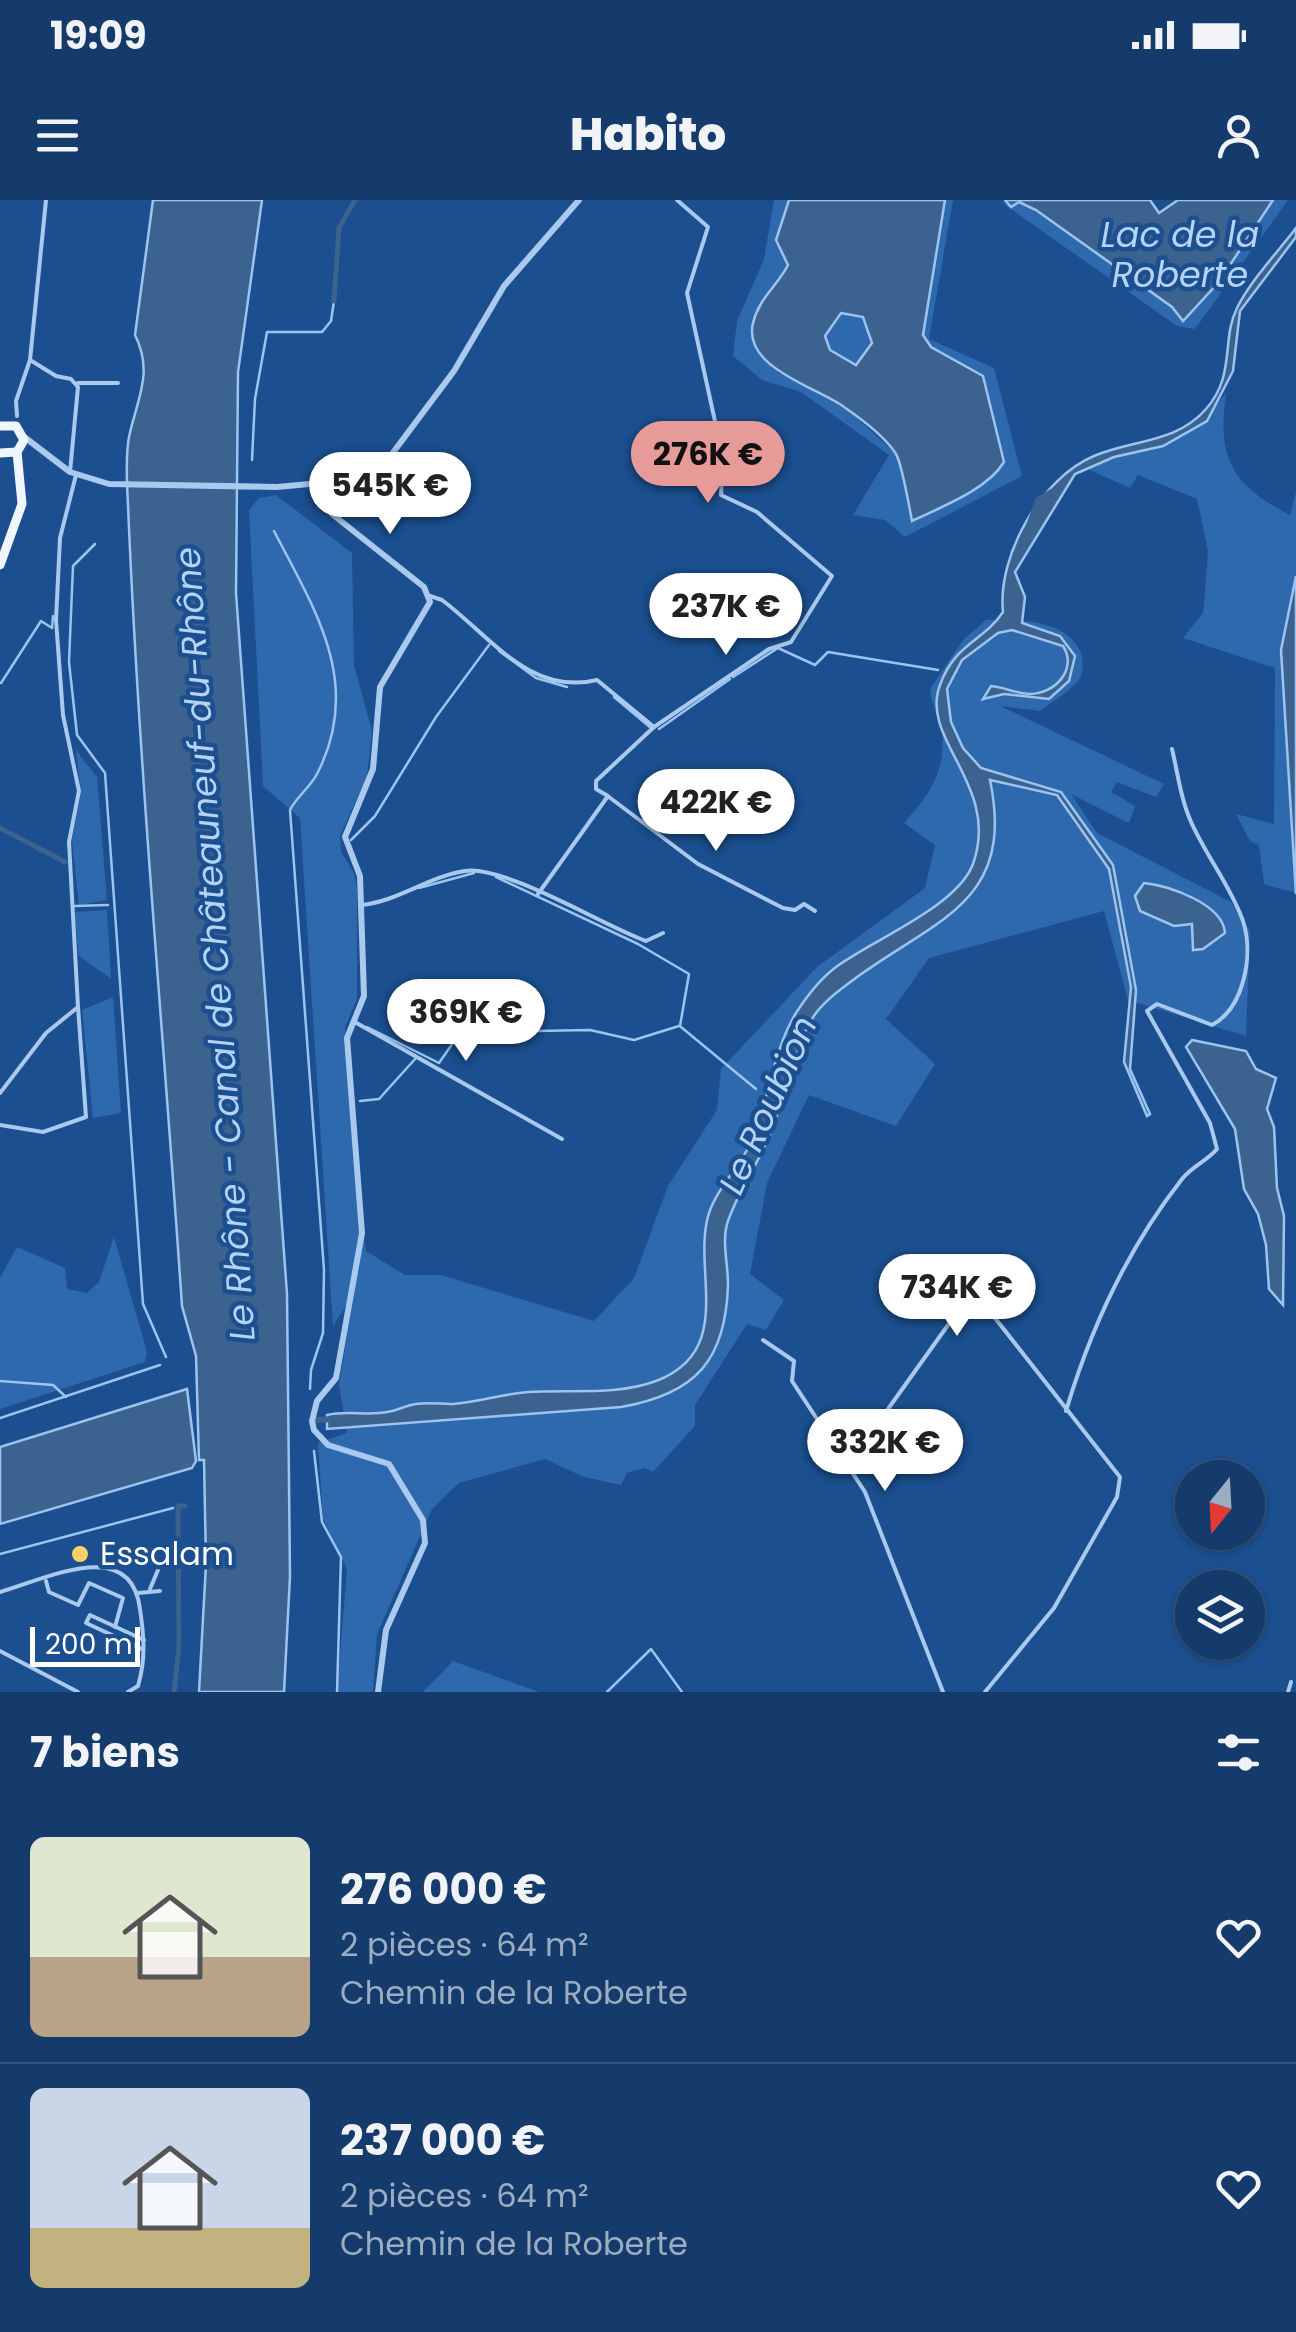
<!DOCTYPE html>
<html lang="fr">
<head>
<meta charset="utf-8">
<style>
  :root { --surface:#143b6b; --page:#1d4271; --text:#f1f3f6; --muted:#9dadc1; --line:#33557e; --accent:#e69b98 }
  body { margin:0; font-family:Poppins,sans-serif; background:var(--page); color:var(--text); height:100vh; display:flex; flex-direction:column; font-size:38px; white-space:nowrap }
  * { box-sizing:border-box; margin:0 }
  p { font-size:32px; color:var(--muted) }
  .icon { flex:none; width:55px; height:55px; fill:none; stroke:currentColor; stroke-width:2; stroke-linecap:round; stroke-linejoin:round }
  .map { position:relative; height:1492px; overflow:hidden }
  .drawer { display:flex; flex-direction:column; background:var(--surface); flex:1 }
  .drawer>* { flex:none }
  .needle { width:65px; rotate:198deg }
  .fabs { position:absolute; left:1175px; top:1260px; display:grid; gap:20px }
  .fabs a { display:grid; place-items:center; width:90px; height:90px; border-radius:50%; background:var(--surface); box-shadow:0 2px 8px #0004,0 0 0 2px var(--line); font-size:50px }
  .scale { position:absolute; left:30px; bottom:25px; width:110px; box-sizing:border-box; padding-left:10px; border:5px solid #fff; border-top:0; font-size:28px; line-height:35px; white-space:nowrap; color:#fff; -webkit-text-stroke:8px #1b4f8f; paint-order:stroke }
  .price { position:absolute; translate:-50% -85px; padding:0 22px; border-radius:35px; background:#fff; color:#222; font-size:32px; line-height:65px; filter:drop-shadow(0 2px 5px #0008) }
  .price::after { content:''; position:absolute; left:50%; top:60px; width:30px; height:22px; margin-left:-15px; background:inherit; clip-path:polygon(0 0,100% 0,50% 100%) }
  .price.on { background:var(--accent); color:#111 }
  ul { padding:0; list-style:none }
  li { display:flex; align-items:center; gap:30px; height:250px; padding:0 30px }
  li+li { border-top:2px solid var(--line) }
  li span { display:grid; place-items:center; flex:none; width:280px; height:200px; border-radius:15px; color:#555 }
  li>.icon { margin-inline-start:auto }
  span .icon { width:120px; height:120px; fill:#fffc; stroke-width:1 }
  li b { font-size:42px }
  h2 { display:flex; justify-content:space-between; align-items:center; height:120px; padding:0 30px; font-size:42px }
  .status { display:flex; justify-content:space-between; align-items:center; height:70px; padding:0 50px; background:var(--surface); direction:ltr }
  .status svg { height:28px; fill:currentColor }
  header { display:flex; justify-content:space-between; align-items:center; height:130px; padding:0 30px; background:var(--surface); font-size:45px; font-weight:800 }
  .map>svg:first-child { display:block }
</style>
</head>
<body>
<div class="status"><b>19:09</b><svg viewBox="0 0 49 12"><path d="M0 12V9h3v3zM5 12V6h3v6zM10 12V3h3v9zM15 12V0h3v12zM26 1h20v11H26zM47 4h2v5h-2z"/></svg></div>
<header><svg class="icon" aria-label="menu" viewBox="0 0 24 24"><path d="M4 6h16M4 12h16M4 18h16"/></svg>Habito<svg class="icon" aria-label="person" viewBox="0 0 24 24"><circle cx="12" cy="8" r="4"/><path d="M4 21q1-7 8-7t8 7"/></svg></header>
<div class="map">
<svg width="1296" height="1492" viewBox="0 0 1296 1492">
  <rect width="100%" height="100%" fill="#1b4f8f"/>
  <!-- green -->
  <g fill="#2e69ad">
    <polygon points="774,0 789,0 776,40 788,64 752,126 757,146 779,173 843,205 898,256 913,321 953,301 998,271 982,176 931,147 923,135 945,0 953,0 929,139 994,168 1022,276 905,337 885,320 853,315 889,255 801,192 762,180 733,156 737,121 764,59"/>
    <polygon points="998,0 1011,7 1019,2 1036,10 1172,107 1178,118 1218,83 1273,0 1288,0 1195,129 1177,126"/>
    <polygon points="841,113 863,117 872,143 856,165 830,150 825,136"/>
    <path d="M 1226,192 C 1217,258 1231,285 1290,315 L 1296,292 L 1296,376 L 1281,450 L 1296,693 L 1264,684 L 1259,645 L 1250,641 L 1236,614 L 1274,624 L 1275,468 L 1183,438 L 1203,413 L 1204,403 L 1208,351 L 1197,299 L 1138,275 L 1130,288 L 1085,268 C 1142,241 1188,252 1226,192 Z"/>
    <path d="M 276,295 L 352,353 L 354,465 L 372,531 L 367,576 L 340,636 L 341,652 L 354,673 L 357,690 L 357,799 L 345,827 L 353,957 L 366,1051 L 405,1075 L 441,1075 L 594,1121 L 634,1078 L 668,986 L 717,910 L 721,869 L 817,767 L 925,688 L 935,645 L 904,623 C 930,594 948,569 941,528 C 938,514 931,504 930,489 L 963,440 L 986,420 C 1017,420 1065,418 1080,451 C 1084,459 1084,473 1078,481 C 1070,492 1051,502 1040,511 L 1000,506 L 1164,584 L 1156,597 L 1117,582 L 1111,592 L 1135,606 L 1129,623 L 1071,594 L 1097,633 L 1231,702 L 1250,731 L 1246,836 L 1128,800 L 1104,711 L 929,758 L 886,819 L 935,864 L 896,926 L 809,895 L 767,983 L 750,1074 L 784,1100 L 766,1130 L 747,1124 L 695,1205 L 695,1226 L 653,1272 L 645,1268 L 627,1273 L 621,1285 L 584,1277 L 545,1259 L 459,1283 L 432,1309 L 377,1434 L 373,1492 L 337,1492 L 347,1369 L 323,1319 L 318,1243 L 347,1233 L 339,1185 L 354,1093 L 333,1126 L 300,618 L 263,586 L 249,310 L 259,298 Z"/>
    <polygon points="76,550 97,577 107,700 79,705 72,640 81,593"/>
    <polygon points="107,710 111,779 78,755 75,712"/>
    <polygon points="113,797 121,913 93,918 82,810"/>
    <polygon points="114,1037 147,1152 145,1162 0,1209 0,1078 17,1047 65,1068 67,1089 87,1093 99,1082"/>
    <polygon points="453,1461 539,1492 423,1492"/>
  </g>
  <!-- water -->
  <g fill="#3c6290" stroke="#9cc4f0" stroke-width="2.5" fill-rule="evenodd">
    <path d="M 153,0 L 262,0 L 238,172 L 236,393 L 287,1094 L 290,1376 L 284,1492 L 199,1492 L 206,1364 L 204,1260 L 199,1260 L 196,1156 L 182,1106 C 164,839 139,572 128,305 C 127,284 125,258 129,237 C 137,199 154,173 135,135 Z"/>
    <path d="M 789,0 L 945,0 L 923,135 L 931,147 L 983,176 L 1004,262 C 987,290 941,307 912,321 C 909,306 902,264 896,254 C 886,238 860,218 844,207 C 819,188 742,168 753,123 C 759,98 778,85 788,65 L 776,40 ZM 841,113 L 863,117 L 872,143 L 856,165 L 830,150 L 825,136 Z"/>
    <polygon points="1005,0 1150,0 1159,13 1178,0 1273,0 1218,83 1183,121 1172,107 1036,10 1019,2 1011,7"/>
    <path d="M 1296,28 L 1296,37 L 1240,111 L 1233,171 L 1207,221 L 1163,246 L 1114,257 L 1075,274 L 1015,372 L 1025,397 L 1022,423 L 1060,436 L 1075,456 L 1069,481 L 1049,499 L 1004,494 L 983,499 L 991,486 C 1004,487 1017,494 1030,494 C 1055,494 1078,469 1063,446 L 1012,430 L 998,433 L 962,460 L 947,489 L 951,522 L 963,548 L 981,568 L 1061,592 L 1113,665 L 1136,790 L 1130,869 L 1150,914 L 1147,916 L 1124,862 L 1131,787 L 1109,669 L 1057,595 L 990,580 C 1016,706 933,719 849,783 C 830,797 813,811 804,834 C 790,869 782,907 767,941 C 755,969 736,995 727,1024 C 722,1042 728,1065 728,1084 C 726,1160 696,1194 621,1207 L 327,1229 L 327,1215 C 347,1210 367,1216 387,1212 C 397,1211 406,1205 416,1204 C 428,1202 441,1204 453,1204 C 478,1202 503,1194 528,1192 C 570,1189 616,1196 656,1181 C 737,1150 691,1069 709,1013 C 717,989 737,970 748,948 C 769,906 771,854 796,813 C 807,796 820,779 836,767 C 872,740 957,707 973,664 C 1001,585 919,540 940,485 C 955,443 984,441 1003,412 C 997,356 1041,278 1094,256 C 1131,240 1177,243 1206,209 C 1236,175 1221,140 1237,108 C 1251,80 1277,53 1296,28 Z"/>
    <polygon points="1296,376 1296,694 1281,450"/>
    <path d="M 1144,683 C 1170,686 1223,704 1225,733 L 1203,749 L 1193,750 L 1192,724 L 1174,726 L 1140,711 L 1135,696 Z"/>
    <polygon points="1192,840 1246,851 1256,869 1276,878 1267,909 1274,927 1277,988 1284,1016 1283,1105 1269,1089 1266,1045 1258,1014 1244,989 1235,929 1186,847"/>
    <polygon points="187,1189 196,1261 192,1268 0,1324 0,1247"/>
  </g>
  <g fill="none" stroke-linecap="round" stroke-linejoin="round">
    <!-- stream -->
    <g stroke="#9cc4f0" stroke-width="2.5">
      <polyline points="252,260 255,199 267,132 322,132 331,121 334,101"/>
      <path d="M 274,331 C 315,410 363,483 318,572 C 311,587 297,596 290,610 L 324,1070 L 323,1133 L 311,1170 L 310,1189"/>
      <polyline points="95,344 73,366 69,462 77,535 105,573 143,1104 166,1157"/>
      <polyline points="499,451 536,478 567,487"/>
      <polyline points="733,477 778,448 815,465 828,452 938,470"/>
      <polyline points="1,483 41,421 52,428 53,416"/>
      <polyline points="614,497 651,528"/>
      <polyline points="659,529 730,479"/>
      <polyline points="351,640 375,616 436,517 489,445"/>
      <polyline points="496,677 638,744 689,774 680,826"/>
      <polyline points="419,688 474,673"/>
      <polyline points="74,706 108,705"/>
      <polyline points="367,827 439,863 482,801 536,831 590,830 634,840 679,826"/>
      <polyline points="681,827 756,889"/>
      <polyline points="360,901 379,899 416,858"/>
      <polyline points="0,1181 53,1185 66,1197"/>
      <polyline points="0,1218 160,1165"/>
      <polyline points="314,1251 322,1322 341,1357 337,1492"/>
      <polyline points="0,1354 173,1308"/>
      <polyline points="607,1492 651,1449 682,1492"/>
    </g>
    <!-- canal -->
    <g stroke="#3c6290" stroke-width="5">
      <polyline points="334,101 339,28 355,0"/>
      <polyline points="0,628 65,662"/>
      <polyline points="174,1492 179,1446 178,1306 185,1306"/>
    </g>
    <!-- river -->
    <g stroke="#3c6290" stroke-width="6">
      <polyline points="1028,329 1038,300 1060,287"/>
      <polyline points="317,1220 333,1219"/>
    </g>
    <!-- minor -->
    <g stroke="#a9c9ee" stroke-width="4">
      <polyline points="30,160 56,176 71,179 78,187 70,272"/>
      <polyline points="78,183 118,183"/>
      <polyline points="17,216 16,201 30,160 46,0"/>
      <path d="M 430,396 L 442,400 C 490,436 530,496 597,480 L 654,527 L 596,581 L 596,589 L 608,596 L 538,694"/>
      <polyline points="654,527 769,449 791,442 832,376 757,312 721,295 723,258 687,93 708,27 677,0"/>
      <polyline points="609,597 698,664 783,708 795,710 804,704 815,711"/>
      <path d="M 361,705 C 397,702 429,676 465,671 C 505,665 602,725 646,741 L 663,733"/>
      <polyline points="353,821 562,939"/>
      <polyline points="0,893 46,833 78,807 69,642 79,591 63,515 56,420 60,338 76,275"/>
      <polyline points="0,925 43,932 86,917 78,807"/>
      <polyline points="763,1140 794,1161 792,1181 865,1292 943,1492"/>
      <path d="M 1066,1211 C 1091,1127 1128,1048 1182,979 C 1192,966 1207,961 1217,949 L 1210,923 L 1147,811 L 1157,804 L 1212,825 C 1244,808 1254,755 1243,721 C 1231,687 1207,657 1192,624 C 1181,601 1178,574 1172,549"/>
      <polyline points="848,1265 973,1090 1120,1277 1117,1297 1054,1408 985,1492"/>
      <polyline points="46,1381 49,1392 78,1405 89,1383 123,1398 115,1427"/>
      <polyline points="150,1389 158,1370"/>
      <path d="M 0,1392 C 46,1379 131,1335 140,1409 C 144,1436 146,1459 138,1486 L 128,1492"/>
      <polyline points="138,1393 160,1391"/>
      <polyline points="142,1449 86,1423 90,1415 144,1440"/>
      <polyline points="0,1451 78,1492"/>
      <polyline points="1288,1492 1291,1482"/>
    </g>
    <!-- tertiary -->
    <g stroke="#a9c9ee" stroke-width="6">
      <polyline points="23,236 70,272 109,284 277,287 374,278 454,171 504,86 579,0"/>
      <polyline points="330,279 332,314 424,387 430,402 380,487 373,569 345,637 360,676 364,796 347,838 362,1033 336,1178 317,1201 312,1221 314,1230 328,1245 389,1264 423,1320 425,1343 386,1430 378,1492"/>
    </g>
    <!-- primary -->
    <g stroke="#f0f6ff" stroke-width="9">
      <polyline points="0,226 16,226 24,240 17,252 22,304 0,365"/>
      <polyline points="0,253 17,252"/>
    </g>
  </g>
  <!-- markers -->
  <circle fill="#ffd166" stroke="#1b4f8f" stroke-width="4" cx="80" cy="1354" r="10"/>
  <g text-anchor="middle" stroke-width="9" stroke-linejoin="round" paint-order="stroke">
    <!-- poi labels -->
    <g font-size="32" fill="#fff" stroke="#1b4f8f" text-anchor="start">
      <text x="100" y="1365">Essalam</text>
    </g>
    <!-- water labels -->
    <g font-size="35" font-style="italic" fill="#b5d3f5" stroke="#1b4f8f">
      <text x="1180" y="47">Lac de la<tspan x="1180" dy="40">Roberte</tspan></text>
      <text transform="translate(215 744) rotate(-94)" y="12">Le Rhône - Canal de Châteauneuf-du-Rhône</text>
      <text transform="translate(768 905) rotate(-66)" y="12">Le Roubion</text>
    </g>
  </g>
</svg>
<div class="fabs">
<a><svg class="needle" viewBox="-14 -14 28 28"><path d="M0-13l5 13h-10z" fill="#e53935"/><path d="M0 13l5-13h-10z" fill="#9dadc1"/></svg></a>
<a><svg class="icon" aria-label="layers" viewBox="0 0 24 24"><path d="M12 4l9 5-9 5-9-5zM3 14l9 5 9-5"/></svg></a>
</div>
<div class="scale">200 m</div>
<b class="price on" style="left:708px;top:306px">276K €</b>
<b class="price" style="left:390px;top:337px">545K €</b>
<b class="price" style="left:726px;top:458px">237K €</b>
<b class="price" style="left:716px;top:654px">422K €</b>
<b class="price" style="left:466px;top:864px">369K €</b>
<b class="price" style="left:957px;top:1139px">734K €</b>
<b class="price" style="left:885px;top:1294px">332K €</b>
</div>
<section class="drawer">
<h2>7 biens<svg class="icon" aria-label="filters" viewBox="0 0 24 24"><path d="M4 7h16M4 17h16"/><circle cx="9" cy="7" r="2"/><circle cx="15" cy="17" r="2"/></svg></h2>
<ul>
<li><span style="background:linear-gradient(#dfe7d0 60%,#b9a48a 0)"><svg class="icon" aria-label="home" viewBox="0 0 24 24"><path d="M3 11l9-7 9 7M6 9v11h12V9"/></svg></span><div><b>276 000 €</b><p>2 pièces · 64 m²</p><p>Chemin de la Roberte</p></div><svg class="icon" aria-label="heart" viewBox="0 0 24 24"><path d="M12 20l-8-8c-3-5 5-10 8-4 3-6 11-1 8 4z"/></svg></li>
<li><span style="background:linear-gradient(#c9d6e8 70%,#c2b280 0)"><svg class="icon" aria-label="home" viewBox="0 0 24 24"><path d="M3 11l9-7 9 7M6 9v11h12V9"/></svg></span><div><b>237 000 €</b><p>2 pièces · 64 m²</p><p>Chemin de la Roberte</p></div><svg class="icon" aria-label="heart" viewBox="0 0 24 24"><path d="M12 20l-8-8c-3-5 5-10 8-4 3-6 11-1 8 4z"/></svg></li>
</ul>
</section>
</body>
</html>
